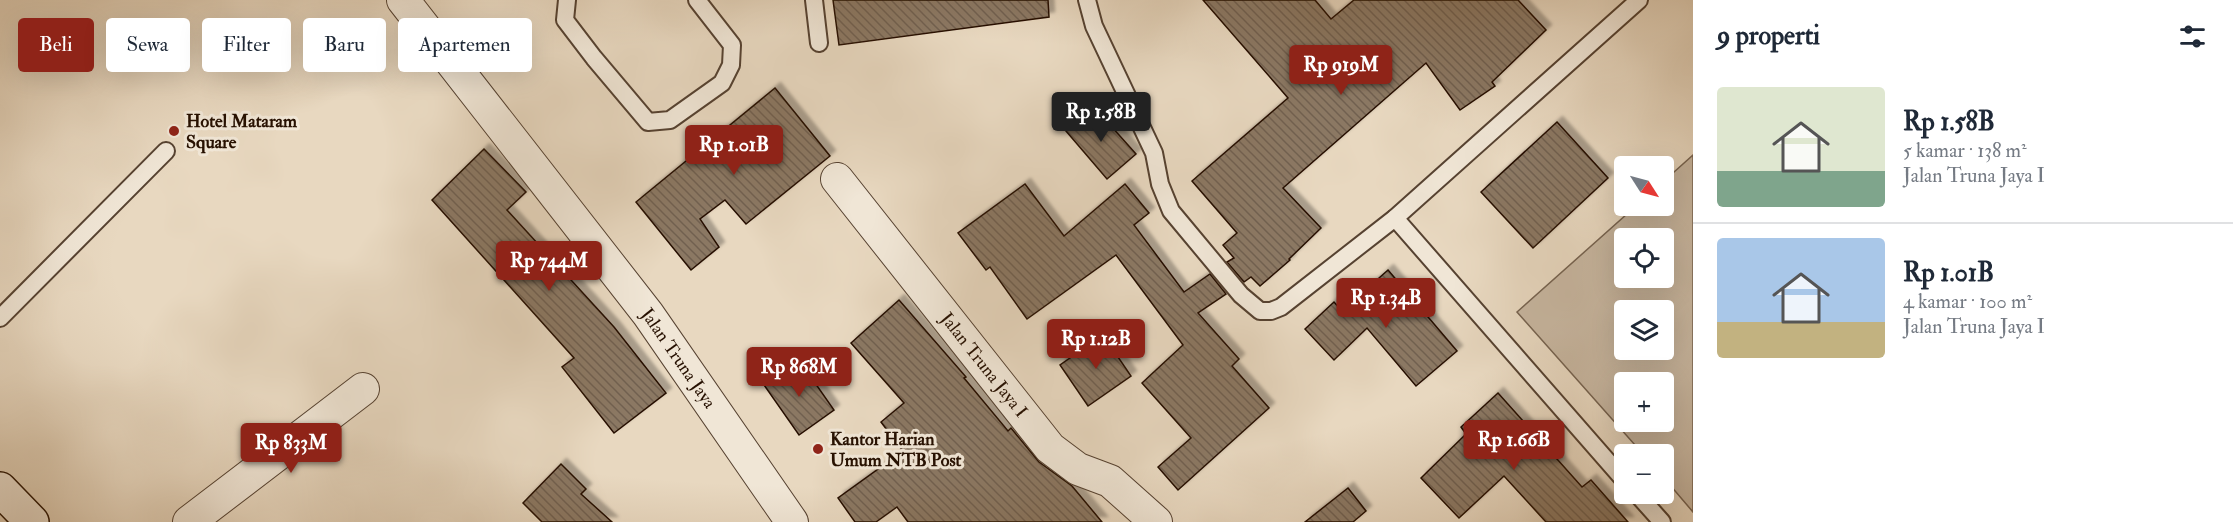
<!DOCTYPE html>
<html lang="id">
<head>
<meta charset="utf-8">
<style>
  :root { --surface:#fff; --page:#f2f2f3; --text:#1f2937; --muted:#747a83; --line:#e0e1e3; --accent:#8f2418 }
  body { margin:0; font-family:"IM FELL Double Pica",serif; background:var(--page); color:var(--text); height:100vh; display:flex; flex-direction:column; font-size:22px; white-space:nowrap }
  * { box-sizing:border-box; margin:0 }
  p { font-size:20px; color:var(--muted) }
  .icon { flex:none; width:33px; height:33px; fill:none; stroke:currentColor; stroke-width:2; stroke-linecap:round; stroke-linejoin:round }
  .map { position:relative; flex:1; overflow:hidden }
  .drawer { display:flex; flex-direction:column; background:var(--surface); width:540px }
  .drawer>* { flex:none }
  .hud { position:absolute; left:18px; top:18px; width:570px; height:54px; display:flex; gap:12px }
  .needle { width:39px; rotate:126deg }
  .controls { position:absolute; left:1614px; top:156px; display:grid; gap:12px }
  .controls a { display:grid; place-items:center; width:60px; height:60px; border-radius:6px; background:var(--surface); box-shadow:0 6px 24px #0002; font-size:30px }
  .price { position:absolute; translate:-50% -51px; padding:0 14px; border-radius:6px; background:var(--accent); color:#fff; font-size:20px; line-height:39px; filter:drop-shadow(0 2px 3px #0008) }
  .price::after { content:''; position:absolute; left:50%; top:36px; width:18px; height:14px; margin-left:-9px; background:inherit; clip-path:polygon(0 0,100% 0,50% 100%) }
  .price.selected { background:#222; color:#fff }
  ul { padding:0; list-style:none }
  li { display:flex; align-items:center; gap:18px; height:150px; padding:0 24px }
  li+li { border-top:2px solid var(--line) }
  li span { display:grid; place-items:center; flex:none; width:168px; height:120px; border-radius:6px; color:#555 }
  li>.icon { margin-inline-start:auto }
  span .icon { width:72px; height:72px; fill:#fffc; stroke-width:1 }
  li b { font-size:26px }
  h2 { display:flex; justify-content:space-between; align-items:center; height:72px; padding:0 24px; font-size:26px }
  .pill { padding:0 21px; border-radius:6px; background:var(--surface); box-shadow:0 6px 24px #0002; font-size:21px; line-height:54px }
  .pill.selected { background:var(--accent); color:#fff }
  main { display:flex; flex:1; min-height:0 }
  .map>svg:first-child { display:block }
</style>
</head>
<body>
<main>
<div class="map">
<svg width="1693" height="522" viewBox="0 0 1693 522">
  <defs>
    <pattern id="building-back-hatch" width="6" height="6" patternUnits="userSpaceOnUse" patternTransform="scale(1.5)"><rect width="6" height="6" fill="#8b7864"/><path d="M-1 5l2 2M0 0l6 6M5-1l2 2" fill="none" stroke="#716150"/></pattern>
    <filter id="shadow"><feDropShadow dx="5.5" dy="-5.5" stdDeviation="1.5" flood-color="#0004"/></filter>
  </defs>
  <rect width="100%" height="100%" fill="#e8d8c0"/>
  <filter id="stains"><feTurbulence type="fractalNoise" baseFrequency=".00333" numOctaves="4"/><feColorMatrix values="0 0 0 0 .2 0 0 0 0 .09 0 0 0 0 .02 0 0 0 .5 -.17"/></filter>
  <radialGradient id="worn" r=".72"><stop offset=".6" stop-color="#630" stop-opacity="0"/><stop offset="1" stop-color="#630" stop-opacity=".3"/></radialGradient>
  <!-- green -->
  <path fill="#c7b6a0" stroke="#766350" stroke-width="1.5" fill-rule="evenodd" d="M 1693,155 L 1693,512 L 1664,478 L 1664,454 L 1643,454 L 1517,312 L 1636,206 L 1664,206 L 1664,181 ZM 1624,238 L 1664,238 L 1664,278 L 1624,278 ZM 1624,310 L 1664,310 L 1664,350 L 1624,350 ZM 1624,382 L 1664,382 L 1664,422 L 1624,422 Z"/>
  <!-- building -->
  <g fill="url(#building-back-hatch)" stroke="#261001" stroke-width="1.5" filter="url(#shadow)">
    <polygon points="833,0 1048,0 1049,17 839,45"/>
    <polygon points="1203,0 1315,0 1331,19 1354,0 1518,0 1546,30 1492,82 1495,86 1460,110 1426,63 1283,188 1321,228 1289,259 1290,260 1260,286 1251,277 1244,282 1227,262 1234,258 1223,245 1237,233 1192,181 1288,98"/>
    <polygon points="775,88 830,156 746,224 725,200 700,219 719,247 691,270 636,202"/>
    <polygon points="1094,107 1136,154 1107,179 1066,131"/>
    <polygon points="1557,122 1608,178 1533,248 1481,192"/>
    <polygon points="484,149 526,192 507,210 614,327 666,393 614,433 562,367 574,358 432,200"/>
    <polygon points="1025,184 1064,236 1125,184 1149,213 1134,225 1184,292 1210,274 1226,294 1198,313 1239,359 1232,366 1269,408 1178,490 1158,467 1191,438 1142,383 1183,345 1116,255 1027,319 990,267 986,270 958,233"/>
    <polygon points="1388,270 1457,351 1416,386 1367,328 1334,360 1305,329 1334,302 1342,311"/>
    <polygon points="899,300 966,377 964,378 1008,431 1011,428 1039,462 1072,486 1102,522 908,522 897,507 876,522 855,522 838,498 903,451 881,422 904,403 851,343"/>
    <polygon points="1103,335 1131,376 1088,406 1060,365"/>
    <polygon points="799,360 834,410 799,435 764,385"/>
    <polygon points="1498,393 1582,487 1591,480 1628,522 1546,522 1504,476 1459,518 1421,478 1466,434 1461,427"/>
    <polygon points="561,464 586,489 581,494 612,522 542,522 523,503"/>
    <polygon points="1348,488 1366,511 1353,522 1305,522"/>
  </g>
  <g fill="none" stroke-linecap="round" stroke-linejoin="round">
    <!-- service casing -->
    <g stroke="#564231" stroke-width="20">
      <g id="service">
        <polyline points="567,0 565,20 594,58 648,122 670,120 722,83 731,65 732,45 697,0"/>
        <polyline points="814,0 819,43"/>
        <polyline points="1087,0 1094,26 1154,153 1160,184 1171,211 1241,295 1260,311 1271,311 1281,307 1395,218 1639,0"/>
        <polyline points="1395,218 1624,480"/>
        <polyline points="0,318 166,151"/>
        <polyline points="1637,494 1662,522"/>
      </g>
    </g>
    <!-- minor casing -->
    <g stroke="#564231" stroke-width="34">
      <g id="minor">
        <path id="s1" d="M 403,0 L 648,314 L 792,522"/>
        <path id="s2" d="M 837,179 L 1050,448 L 1078,469 L 1110,481 L 1156,522"/>
        <polyline points="189,522 363,389"/>
      </g>
    </g>
    <!-- secondary casing -->
    <g stroke="#261001" stroke-width="36">
      <polyline id="secondary" points="0,489 32,522"/>
    </g>
    <!-- service -->
    <use href="#service" stroke="#f0e6d6" stroke-width="16"/>
    <!-- minor -->
    <use href="#minor" stroke="#f0e6d6" stroke-width="32"/>
    <!-- secondary -->
    <use href="#secondary" stroke="#f0e6d6" stroke-width="33"/>
  </g>
  <!-- markers -->
  <g fill="#8f2418" stroke="#f0e6d6" stroke-width="2">
    <circle cx="174" cy="131" r="6"/>
    <circle cx="818" cy="449" r="6"/>
  </g>
  <g text-anchor="middle" stroke-width="6" stroke-linejoin="round" paint-order="stroke">
    <!-- poi labels -->
    <g font-size="18" font-weight="bold" fill="#261001" stroke="#f0e6d6" text-anchor="start">
      <text x="186" y="127">Hotel Mataram<tspan x="186" dy="21">Square</tspan></text>
      <text x="830" y="445">Kantor Harian<tspan x="830" dy="21">Umum NTB Post</tspan></text>
    </g>
    <!-- street labels -->
    <g font-size="18" fill="#261001" stroke="#f0e6d6">
      <text dy="6" stroke="none"><textPath href="#s1" startOffset="452">Jalan Truna Jaya</textPath></text>
      <text dy="6" stroke="none"><textPath href="#s2" startOffset="237">Jalan Truna Jaya I</textPath></text>
    </g>
  </g>
  <rect width="100%" height="100%" filter="url(#stains)"/>
  <rect width="100%" height="100%" fill="url(#worn)"/>
</svg>
<div class="controls">
<a><svg class="needle" viewBox="-14 -14 28 28"><path d="M0-13l5 13h-10z" fill="#e53935"/><path d="M0 13l5-13h-10z" fill="#747a83"/></svg></a>
<a><svg class="icon" aria-label="locate" viewBox="0 0 24 24"><circle cx="12" cy="12" r="6"/><path d="M12 2v4M12 18v4M2 12h4M18 12h4"/></svg></a>
<a><svg class="icon" aria-label="layers" viewBox="0 0 24 24"><path d="M12 4l9 5-9 5-9-5zM3 14l9 5 9-5"/></svg></a>
<a>+</a>
<a>−</a>
</div>
<b class="price" style="left:1341px;top:96px">Rp 919M</b>
<b class="price selected" style="left:1101px;top:143px">Rp 1.58B</b>
<b class="price" style="left:734px;top:176px">Rp 1.01B</b>
<b class="price" style="left:549px;top:292px">Rp 744M</b>
<b class="price" style="left:1386px;top:329px">Rp 1.34B</b>
<b class="price" style="left:1096px;top:370px">Rp 1.12B</b>
<b class="price" style="left:799px;top:398px">Rp 868M</b>
<b class="price" style="left:1514px;top:471px">Rp 1.66B</b>
<b class="price" style="left:291px;top:474px">Rp 833M</b>
<div class="hud">
<a class="pill selected">Beli</a>
<a class="pill">Sewa</a>
<a class="pill">Filter</a>
<a class="pill">Baru</a>
<a class="pill">Apartemen</a>
</div>
</div>
<section class="drawer">
<h2>9 properti<svg class="icon" aria-label="filters" viewBox="0 0 24 24"><path d="M4 7h16M4 17h16"/><circle cx="9" cy="7" r="2"/><circle cx="15" cy="17" r="2"/></svg></h2>
<ul>
<li><span style="background:linear-gradient(#dfe7d0 70%,#7fa58c 0)"><svg class="icon" aria-label="home" viewBox="0 0 24 24"><path d="M3 11l9-7 9 7M6 9v11h12V9"/></svg></span><div><b>Rp 1.58B</b><p>5 kamar · 138 m²</p><p>Jalan Truna Jaya I</p></div></li>
<li><span style="background:linear-gradient(#a9c7e8 70%,#c2b280 0)"><svg class="icon" aria-label="home" viewBox="0 0 24 24"><path d="M3 11l9-7 9 7M6 9v11h12V9"/></svg></span><div><b>Rp 1.01B</b><p>4 kamar · 100 m²</p><p>Jalan Truna Jaya I</p></div></li>
</ul>
</section>
</main>
</body>
</html>
